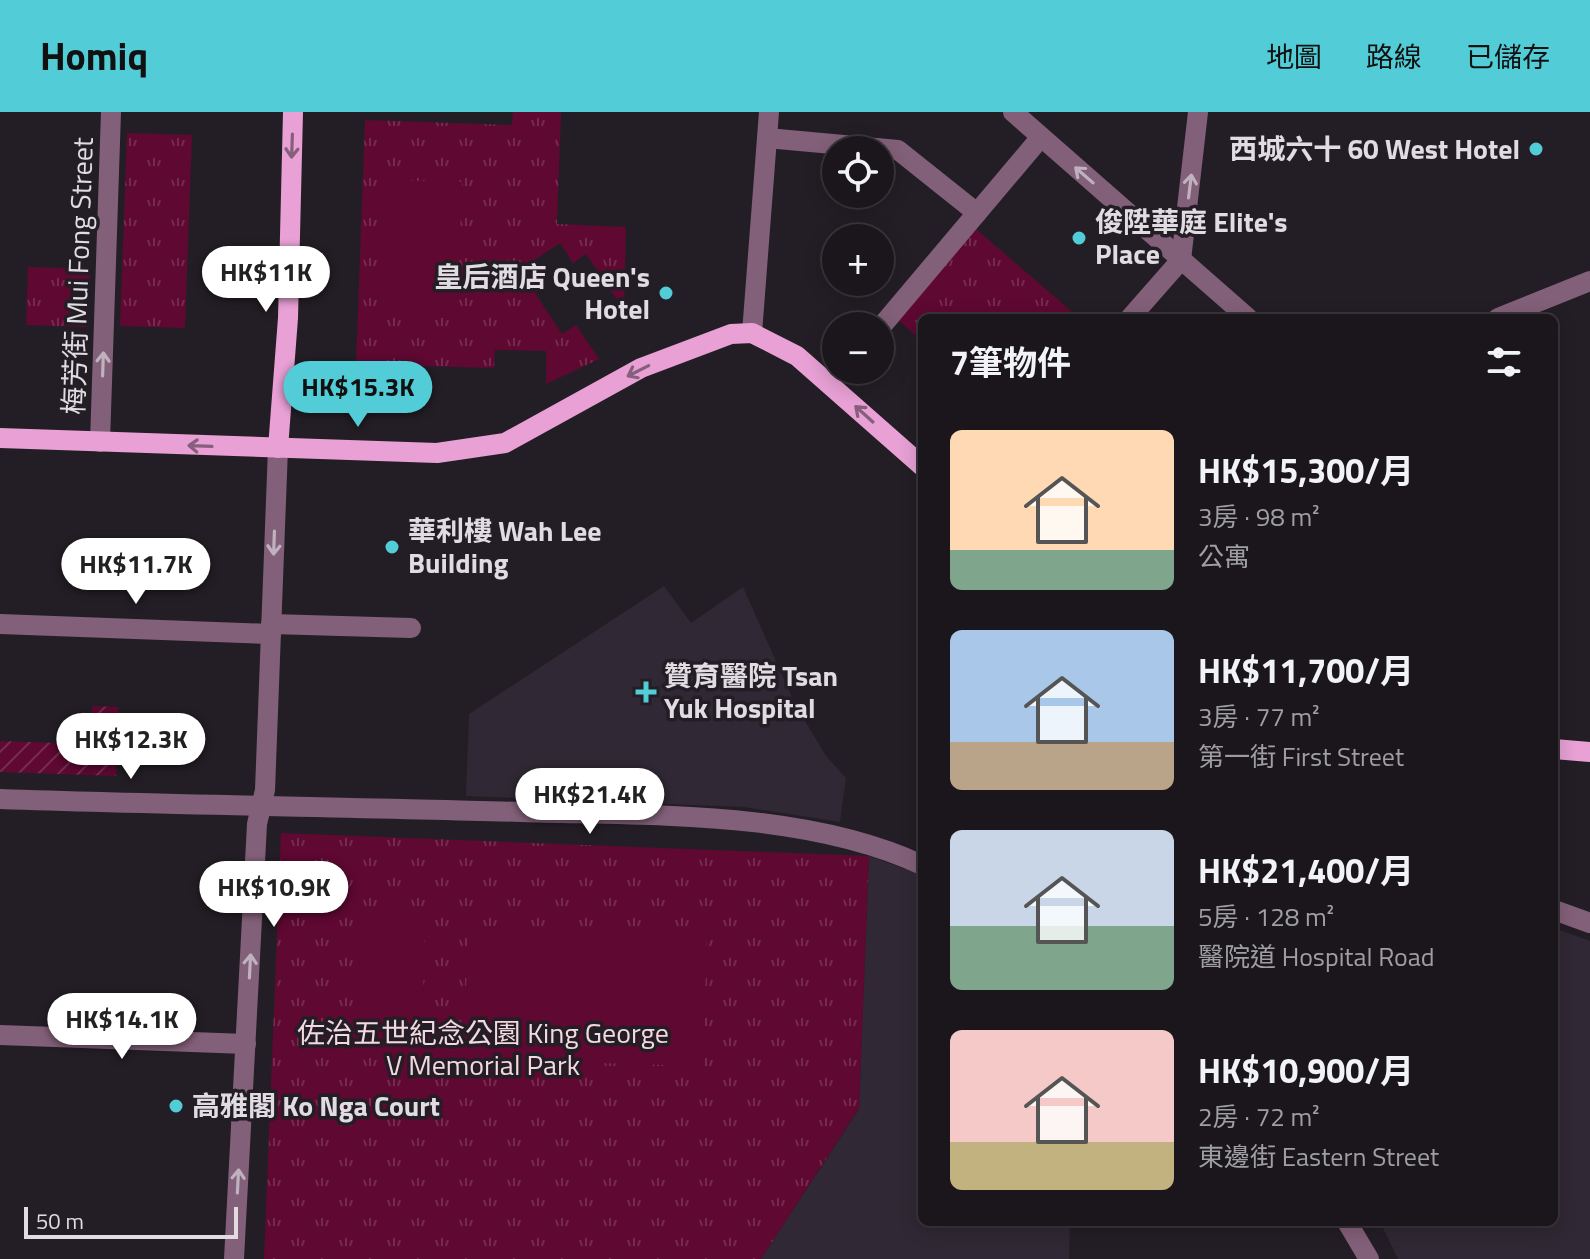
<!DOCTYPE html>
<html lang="zh-TW">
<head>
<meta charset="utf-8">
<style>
  :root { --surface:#1a161c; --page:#272329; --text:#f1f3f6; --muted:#9f9fa3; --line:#38353b; --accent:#52ccd6 }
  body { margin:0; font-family:"Titillium Web","Noto Sans TC",sans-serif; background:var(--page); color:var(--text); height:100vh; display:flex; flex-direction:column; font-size:30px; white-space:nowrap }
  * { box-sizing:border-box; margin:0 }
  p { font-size:26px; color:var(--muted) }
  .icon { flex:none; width:44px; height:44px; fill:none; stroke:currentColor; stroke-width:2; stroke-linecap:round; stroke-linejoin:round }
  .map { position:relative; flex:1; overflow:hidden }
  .side { position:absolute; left:918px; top:202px; width:640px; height:912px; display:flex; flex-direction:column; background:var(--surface); border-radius:12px; box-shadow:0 4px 20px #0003,0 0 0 2px var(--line) }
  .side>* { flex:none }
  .controls { position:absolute; left:822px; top:24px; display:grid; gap:16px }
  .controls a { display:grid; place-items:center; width:72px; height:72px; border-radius:50%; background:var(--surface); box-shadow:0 4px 20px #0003,0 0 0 2px var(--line); font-size:40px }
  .scale { position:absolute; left:24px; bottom:20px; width:214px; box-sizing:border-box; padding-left:8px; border:4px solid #e0dce1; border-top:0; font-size:22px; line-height:28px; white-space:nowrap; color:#e0dce1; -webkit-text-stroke:6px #231e25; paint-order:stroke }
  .price { position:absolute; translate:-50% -68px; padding:0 18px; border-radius:28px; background:#fff; color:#222; font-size:26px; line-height:52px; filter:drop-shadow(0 2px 4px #0008) }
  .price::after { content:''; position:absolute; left:50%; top:48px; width:24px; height:18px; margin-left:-12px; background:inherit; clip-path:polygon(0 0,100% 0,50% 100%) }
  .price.on { background:var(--accent); color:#111 }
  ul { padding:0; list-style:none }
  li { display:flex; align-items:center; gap:24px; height:200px; padding:0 32px }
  li span { display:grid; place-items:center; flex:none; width:224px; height:160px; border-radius:12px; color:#555 }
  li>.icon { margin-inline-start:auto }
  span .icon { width:96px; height:96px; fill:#fffc; stroke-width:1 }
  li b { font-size:34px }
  h2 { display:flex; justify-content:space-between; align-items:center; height:96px; padding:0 32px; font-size:34px }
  header { display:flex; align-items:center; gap:48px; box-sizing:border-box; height:112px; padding:0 40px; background:var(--accent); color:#111 }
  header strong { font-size:38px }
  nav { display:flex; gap:44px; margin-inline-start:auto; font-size:28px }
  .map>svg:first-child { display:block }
</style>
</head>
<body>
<header>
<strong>Homiq</strong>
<nav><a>地圖</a><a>路線</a><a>已儲存</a></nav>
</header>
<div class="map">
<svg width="1590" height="1147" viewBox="0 0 1590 1147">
  <defs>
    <pattern id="grass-tufts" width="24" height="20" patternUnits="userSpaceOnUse" patternTransform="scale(2)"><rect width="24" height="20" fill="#5e0832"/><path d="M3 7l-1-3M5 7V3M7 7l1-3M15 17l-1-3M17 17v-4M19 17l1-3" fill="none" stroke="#752b4f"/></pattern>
    <pattern id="garden-furrows" width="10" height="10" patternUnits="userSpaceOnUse" patternTransform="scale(2)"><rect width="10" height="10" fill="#5e0832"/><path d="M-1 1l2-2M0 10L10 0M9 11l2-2" fill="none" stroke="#752b4f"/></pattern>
  </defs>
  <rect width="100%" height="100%" fill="#231e25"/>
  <!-- built -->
  <g fill="#302834">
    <polygon points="664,474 691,511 743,475 796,594 826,644 846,666 840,710 744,695 466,684 469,602"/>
    <polygon points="869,744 922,763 922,1110 1070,1110 1069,1147 761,1147 859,997"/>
    <polygon points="1554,816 1590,829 1590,1147 1398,1147 1380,1110 1554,1110"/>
  </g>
  <!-- grass -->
  <g fill="url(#grass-tufts)">
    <polygon points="513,0 561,0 557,112 626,115 624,198 586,142 573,151 560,131 533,149 546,169 533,178 562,222 576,213 599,247 546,272 546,239 495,238 494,256 356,252 365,8 512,13"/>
    <polygon points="127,21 192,23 185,216 120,214"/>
    <polygon points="976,117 1079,206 922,206 922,229 897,207"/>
    <polygon points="28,155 90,157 88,215 26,213"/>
    <polygon points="281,721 869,744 859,996 761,1147 264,1147"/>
  </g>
  <!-- garden -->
  <polygon fill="url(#garden-furrows)" points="92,594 118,595 116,664 0,660 0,629 90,632"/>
  <!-- pitch -->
  <g fill="#5e0832">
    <polygon points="383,68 462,70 457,202 378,199"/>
    <polygon points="361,798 425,801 422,920 357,918"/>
    <polygon points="468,815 707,822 703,954 464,947"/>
  </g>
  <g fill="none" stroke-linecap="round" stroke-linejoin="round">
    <!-- minor -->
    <g stroke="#836079" stroke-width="20">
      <polyline points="1013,0 1248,206"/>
      <polyline points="767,26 898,38 977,101"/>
      <polyline points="1130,206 1181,148 1198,0"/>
      <polyline points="1498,206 1590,169"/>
      <polyline points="880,216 1041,25"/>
      <polyline points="752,221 769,0"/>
      <polyline points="100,330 111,0"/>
      <polyline points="0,512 271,522"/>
      <polyline points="271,512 411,516"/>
      <path d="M 0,687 C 174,693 348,695 522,700 C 649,704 804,698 922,753"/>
      <polyline points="1554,798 1590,811"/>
      <polyline points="0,923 246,932"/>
      <polyline points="1347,1110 1369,1147"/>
      <polyline points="234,1147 257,712 265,678 278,336"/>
    </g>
    <!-- major -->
    <g stroke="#e8a0d5" stroke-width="20">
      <polyline points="0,326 437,341 505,331 641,256 731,222 752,221 797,244 922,354"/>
      <polyline points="278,336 288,206 293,0"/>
      <polyline points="1554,637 1590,640"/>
    </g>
  </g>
  <!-- one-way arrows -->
  <defs><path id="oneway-shaft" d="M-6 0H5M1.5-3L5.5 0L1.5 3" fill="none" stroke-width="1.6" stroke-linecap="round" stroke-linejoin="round" transform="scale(2)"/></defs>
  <g stroke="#865f7d">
    <use href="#oneway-shaft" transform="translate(292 34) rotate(92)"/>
    <use href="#oneway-shaft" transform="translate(638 259) rotate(153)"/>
    <use href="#oneway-shaft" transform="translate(864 302) rotate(-138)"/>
    <use href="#oneway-shaft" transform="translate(200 334) rotate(-178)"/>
  </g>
  <g stroke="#bfb1bd">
    <use href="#oneway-shaft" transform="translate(1084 63) rotate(-139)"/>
    <use href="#oneway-shaft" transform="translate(1190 74) rotate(-83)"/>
    <use href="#oneway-shaft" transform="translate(103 252) rotate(-88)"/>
    <use href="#oneway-shaft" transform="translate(274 431) rotate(92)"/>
    <use href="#oneway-shaft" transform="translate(250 854) rotate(-87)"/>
    <use href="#oneway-shaft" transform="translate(238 1069) rotate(-87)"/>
  </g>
  <!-- markers -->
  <g fill="#52ccd6" stroke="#231e25" stroke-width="3">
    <circle cx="1536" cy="37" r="8"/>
    <circle cx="1079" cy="126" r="8"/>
    <circle cx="666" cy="181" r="8"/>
    <circle cx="392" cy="435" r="8"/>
    <path d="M642 568h8v8h8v8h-8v8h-8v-8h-8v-8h8z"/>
    <circle cx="176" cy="994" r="8"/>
  </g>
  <g text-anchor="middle" stroke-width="7" stroke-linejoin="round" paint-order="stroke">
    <!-- poi labels -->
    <g font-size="28" font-weight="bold" fill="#e0dce1" stroke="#231e25" text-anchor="start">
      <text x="1520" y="47" text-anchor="end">西城六十 60 West Hotel</text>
      <text x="1095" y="120">俊陞華庭 Elite's<tspan x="1095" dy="32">Place</tspan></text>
      <text x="650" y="175" text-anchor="end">皇后酒店 Queen's<tspan x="650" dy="32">Hotel</tspan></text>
      <text x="408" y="429">華利樓 Wah Lee<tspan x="408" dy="32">Building</tspan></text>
      <text x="664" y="574">贊育醫院 Tsan<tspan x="664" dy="32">Yuk Hospital</tspan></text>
      <text x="192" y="1004">高雅閣 Ko Nga Court</text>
    </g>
    <!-- street labels -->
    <g font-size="28" fill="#e0dce1" stroke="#231e25">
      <text transform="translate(78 164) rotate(-88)" y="10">梅芳街 Mui Fong Street</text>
    </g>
    <!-- park labels -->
    <g font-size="28" fill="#f3d8df" stroke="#231e25">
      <text x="483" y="931">佐治五世紀念公園 King George<tspan x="483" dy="32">V Memorial Park</tspan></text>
    </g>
  </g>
</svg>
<div class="controls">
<a><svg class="icon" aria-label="locate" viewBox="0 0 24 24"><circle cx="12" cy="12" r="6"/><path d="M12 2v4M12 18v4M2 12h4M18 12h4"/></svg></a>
<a>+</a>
<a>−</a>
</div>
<div class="scale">50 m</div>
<b class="price" style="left:266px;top:202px">HK$11K</b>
<b class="price on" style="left:358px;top:317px">HK$15.3K</b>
<b class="price" style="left:136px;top:494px">HK$11.7K</b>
<b class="price" style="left:131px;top:669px">HK$12.3K</b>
<b class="price" style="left:590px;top:724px">HK$21.4K</b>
<b class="price" style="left:274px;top:817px">HK$10.9K</b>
<b class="price" style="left:122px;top:949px">HK$14.1K</b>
<section class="side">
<h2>7筆物件<svg class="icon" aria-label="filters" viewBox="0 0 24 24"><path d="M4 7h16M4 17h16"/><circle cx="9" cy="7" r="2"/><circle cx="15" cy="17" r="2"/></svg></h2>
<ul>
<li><span style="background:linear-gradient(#ffd9b3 75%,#7fa58c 0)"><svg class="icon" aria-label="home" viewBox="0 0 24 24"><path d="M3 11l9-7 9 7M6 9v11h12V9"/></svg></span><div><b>HK$15,300/月</b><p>3房 · 98 m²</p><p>公寓</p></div></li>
<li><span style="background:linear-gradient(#a9c7e8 70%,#b9a48a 0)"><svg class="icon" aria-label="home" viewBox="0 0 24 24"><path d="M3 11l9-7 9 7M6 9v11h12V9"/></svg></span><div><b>HK$11,700/月</b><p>3房 · 77 m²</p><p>第一街 First Street</p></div></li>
<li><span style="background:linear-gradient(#c9d6e8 60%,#7fa58c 0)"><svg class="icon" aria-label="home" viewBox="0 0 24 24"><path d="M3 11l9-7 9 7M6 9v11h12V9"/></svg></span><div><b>HK$21,400/月</b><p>5房 · 128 m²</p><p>醫院道 Hospital Road</p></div></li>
<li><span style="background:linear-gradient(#f6c9c9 70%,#c2b280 0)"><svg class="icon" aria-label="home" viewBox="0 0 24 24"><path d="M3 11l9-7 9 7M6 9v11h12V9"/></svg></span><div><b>HK$10,900/月</b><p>2房 · 72 m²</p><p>東邊街 Eastern Street</p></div></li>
</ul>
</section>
</div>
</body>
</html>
